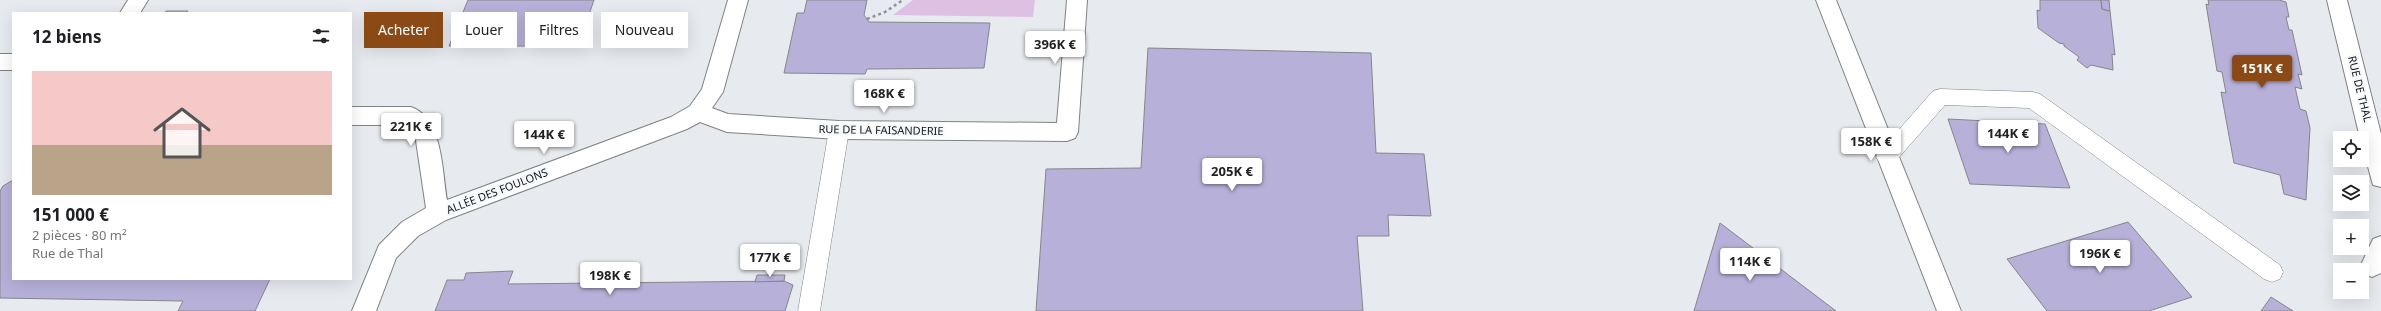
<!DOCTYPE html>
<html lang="fr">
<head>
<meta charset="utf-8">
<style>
  :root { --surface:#fff; --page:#f6f6f6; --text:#202124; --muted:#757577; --line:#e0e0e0; --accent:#8b4a15 }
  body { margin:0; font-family:"Noto Sans",sans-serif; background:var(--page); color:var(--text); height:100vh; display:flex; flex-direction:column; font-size:15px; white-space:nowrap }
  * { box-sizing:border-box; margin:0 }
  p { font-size:13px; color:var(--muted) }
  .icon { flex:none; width:22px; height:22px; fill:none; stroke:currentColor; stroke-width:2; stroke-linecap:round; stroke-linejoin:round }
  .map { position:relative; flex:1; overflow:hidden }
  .details { position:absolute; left:12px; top:12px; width:340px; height:268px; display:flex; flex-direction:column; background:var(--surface); border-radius:0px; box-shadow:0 4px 16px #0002 }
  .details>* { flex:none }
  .banner { position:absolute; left:364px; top:12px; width:380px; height:36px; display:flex; gap:8px }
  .tools { position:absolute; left:2333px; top:131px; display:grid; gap:8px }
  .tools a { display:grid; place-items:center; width:36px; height:36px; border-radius:0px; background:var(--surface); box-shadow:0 4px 16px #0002; font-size:20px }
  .price { position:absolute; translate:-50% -34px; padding:0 9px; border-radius:4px; background:#fff; color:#222; font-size:13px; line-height:26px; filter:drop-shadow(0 1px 2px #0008) }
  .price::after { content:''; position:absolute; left:50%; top:24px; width:12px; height:9px; margin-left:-6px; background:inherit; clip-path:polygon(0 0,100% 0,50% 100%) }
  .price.current { background:var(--accent); color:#fff }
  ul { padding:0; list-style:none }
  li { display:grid; align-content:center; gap:8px; height:212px; padding:0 20px }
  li+li { border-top:1px solid var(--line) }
  li span { display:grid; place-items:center; height:124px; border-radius:0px; color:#555 }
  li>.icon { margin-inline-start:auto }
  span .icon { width:72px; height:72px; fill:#fffc; stroke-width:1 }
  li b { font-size:17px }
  h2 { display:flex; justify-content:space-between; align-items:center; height:48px; padding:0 20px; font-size:17px }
  .tag { padding:0 14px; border-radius:0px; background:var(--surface); box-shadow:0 4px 16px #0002; font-size:14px; line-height:36px }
  .tag.current { background:var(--accent); color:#fff }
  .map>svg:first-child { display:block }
</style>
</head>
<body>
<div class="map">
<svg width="2381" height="311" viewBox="0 0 2381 311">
  <rect width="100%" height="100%" fill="#e7eaef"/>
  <!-- green -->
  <polygon fill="#dec0e2" points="913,0 1035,0 1033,17 893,15"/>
  <!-- building -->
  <g fill="#b7b1da" stroke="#86858a">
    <polygon points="468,0 594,0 578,46 449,46"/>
    <polygon points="807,0 867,0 864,15 869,22 990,23 984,68 867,69 865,74 784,73 797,13 804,13"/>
    <polygon points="2040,0 2101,0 2102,9 2110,11 2115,55 2112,54 2113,70 2091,65 2087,68 2077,60 2079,57 2064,46 2064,44 2059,43 2038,28 2037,10 2040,11"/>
    <polygon points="2101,0 2109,0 2110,11 2102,9"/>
    <polygon points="2208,0 2279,0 2286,2 2289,17 2286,17 2289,30 2292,30 2302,75 2298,74 2302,89 2295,87 2300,109 2306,111 2310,128 2306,200 2284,194 2280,175 2234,163 2221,92 2226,93 2222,72 2217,71 2206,4 2209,5"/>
    <polygon points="166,11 188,11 187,13 165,13"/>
    <polygon points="1148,48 1371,53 1376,153 1424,154 1431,216 1388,215 1389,236 1357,236 1363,311 1036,311 1046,169 1141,168"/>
    <polygon points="1948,119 2045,124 2070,188 1970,184"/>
    <polygon points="13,180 13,279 270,279 255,311 178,311 183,301 0,298 0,191 3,186"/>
    <polygon points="2128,222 2192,297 2149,311 2047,311 2007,259"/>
    <polygon points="1720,223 1836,311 1694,311"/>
    <polygon points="513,271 508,284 784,281 793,285 785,311 435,311 447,280 464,280 466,273"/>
    <polygon points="757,275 785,275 784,281 755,282"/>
    <polygon points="2271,297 2293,311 2261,311"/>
  </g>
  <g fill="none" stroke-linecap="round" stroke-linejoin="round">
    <!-- lane casing -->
    <g stroke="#7f8286" stroke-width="1">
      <g id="lane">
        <polygon points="1940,89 2033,92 2040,94 2280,265 2283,272 2280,279 2272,282 2264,279 2029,108 1945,105 1894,163 1887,166 1880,163 1876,157 1880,151 1933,91"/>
        <polygon points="839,122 846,124 849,130 820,311 798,311 829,130 832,124"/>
      </g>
    </g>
    <!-- street casing -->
    <g stroke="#7f8286" stroke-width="2">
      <g id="street">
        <polygon points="128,0 148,0 140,13 120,13"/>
        <path d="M 728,0 L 748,0 L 723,92 L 712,108 L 728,114 L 839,121 L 1057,123 L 1067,0 L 1087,0 L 1078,132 L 1075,138 L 1067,141 L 839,139 L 727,132 L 700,122 L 687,129 L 446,220 L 418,236 L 396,258 L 376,311 L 352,311 L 379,245 L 402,222 L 426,208 L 415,134 L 406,125 L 351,125 L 351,107 L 411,107 C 443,118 442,171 447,200 L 671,117 L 690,106 L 702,89 Z"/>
        <polygon points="1816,0 1836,0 1961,311 1937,311"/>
        <polygon points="2327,0 2347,0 2381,134 2381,187 2373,185 2362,145 2362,138 2360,138"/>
        <rect x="0" y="54" width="13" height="16"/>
        <polygon points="2381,236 2381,273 2372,277 2364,274 2360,267 2373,239"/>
      </g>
    </g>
    <!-- path -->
    <polyline stroke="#909296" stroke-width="2.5" stroke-dasharray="3 3" stroke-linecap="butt" points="867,19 885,12 903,0"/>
    <!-- lane -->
    <use href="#lane" fill="#fff" fill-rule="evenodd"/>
    <!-- street -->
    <use href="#street" fill="#fff" fill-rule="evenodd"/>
  </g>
  <g text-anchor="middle" stroke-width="4" stroke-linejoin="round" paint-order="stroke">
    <!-- street labels -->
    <g font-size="11" fill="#111213" stroke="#f5f8fc">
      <text transform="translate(2360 89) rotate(76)" y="4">RUE DE THAL</text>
      <text transform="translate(881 130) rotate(1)" y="4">RUE DE LA FAISANDERIE</text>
      <text transform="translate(497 191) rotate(-21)" y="4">ALLÉE DES FOULONS</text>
    </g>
  </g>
</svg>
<div class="tools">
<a><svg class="icon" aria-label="locate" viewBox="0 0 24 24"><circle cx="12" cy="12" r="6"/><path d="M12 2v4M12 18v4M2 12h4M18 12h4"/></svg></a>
<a><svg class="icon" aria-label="layers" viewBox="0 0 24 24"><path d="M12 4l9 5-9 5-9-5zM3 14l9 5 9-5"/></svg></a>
<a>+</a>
<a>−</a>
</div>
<b class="price" style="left:1055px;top:65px">396K €</b>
<b class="price current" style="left:2262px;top:89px">151K €</b>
<b class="price" style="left:884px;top:114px">168K €</b>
<b class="price" style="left:411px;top:147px">221K €</b>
<b class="price" style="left:2008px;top:154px">144K €</b>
<b class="price" style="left:544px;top:155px">144K €</b>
<b class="price" style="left:1871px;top:162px">158K €</b>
<b class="price" style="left:1232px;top:192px">205K €</b>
<b class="price" style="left:2100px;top:274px">196K €</b>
<b class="price" style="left:770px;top:278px">177K €</b>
<b class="price" style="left:1750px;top:282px">114K €</b>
<b class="price" style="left:610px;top:296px">198K €</b>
<div class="banner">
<a class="tag current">Acheter</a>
<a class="tag">Louer</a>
<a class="tag">Filtres</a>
<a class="tag">Nouveau</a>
</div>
<section class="details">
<h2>12 biens<svg class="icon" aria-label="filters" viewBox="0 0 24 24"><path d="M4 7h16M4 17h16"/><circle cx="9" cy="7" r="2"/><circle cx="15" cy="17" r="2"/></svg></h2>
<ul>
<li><span style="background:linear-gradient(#f6c9c9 60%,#b9a48a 0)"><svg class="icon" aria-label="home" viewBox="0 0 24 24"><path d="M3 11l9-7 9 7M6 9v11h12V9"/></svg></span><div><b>151 000 €</b><p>2 pièces · 80 m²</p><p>Rue de Thal</p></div></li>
</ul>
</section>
</div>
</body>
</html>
